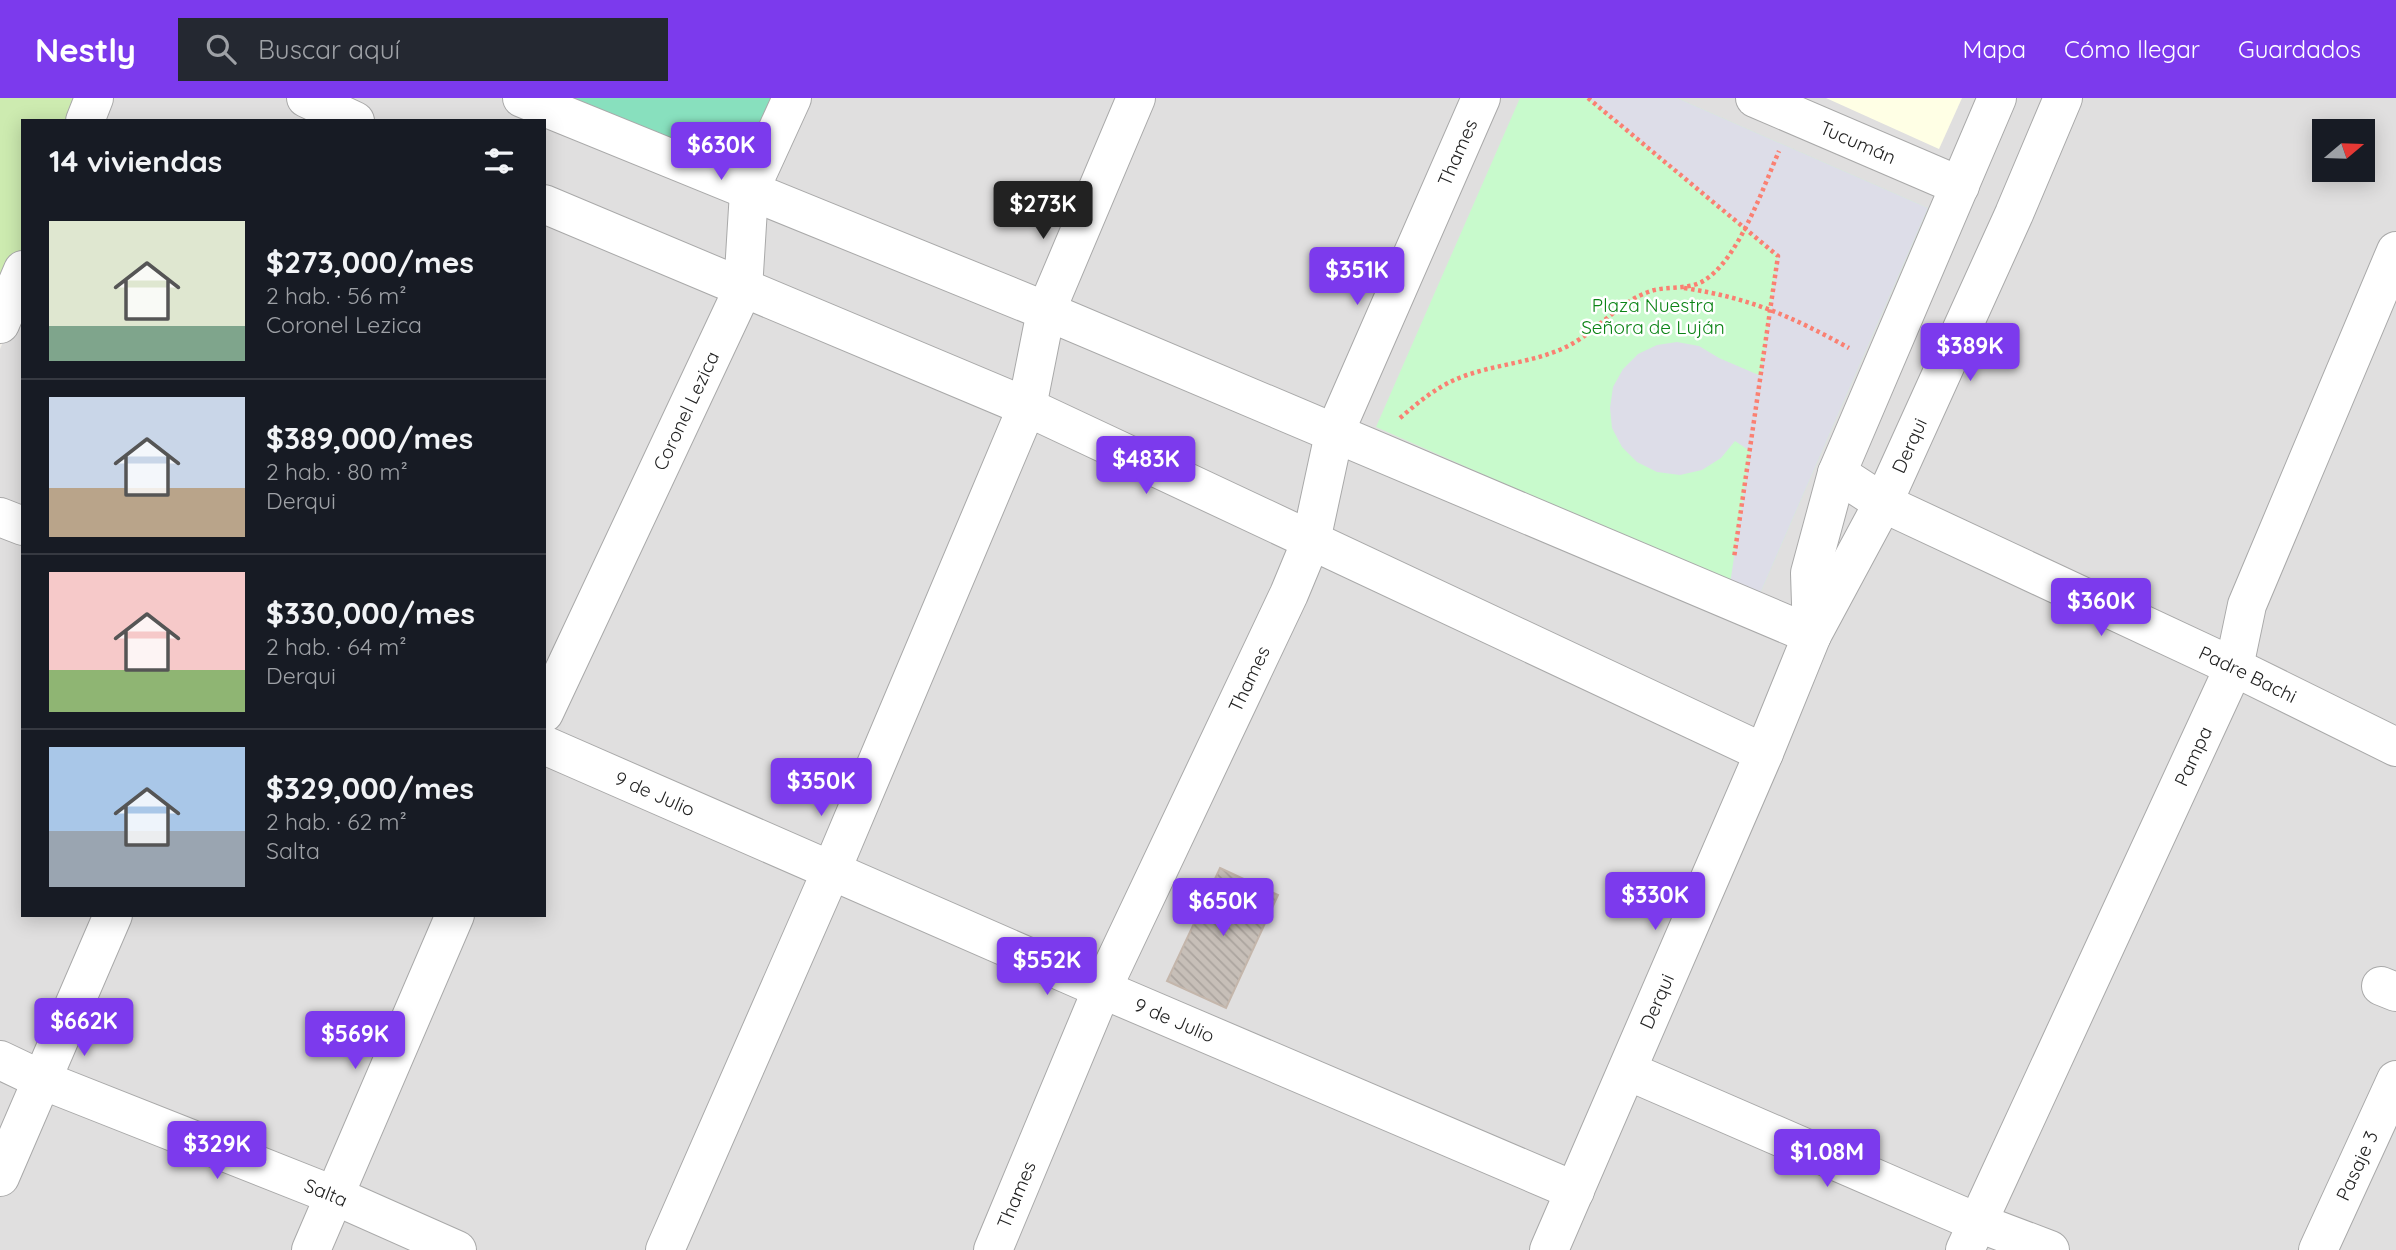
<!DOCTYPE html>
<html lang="es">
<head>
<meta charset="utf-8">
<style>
  :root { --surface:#171b24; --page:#242831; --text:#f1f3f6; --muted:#9ea1a6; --line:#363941; --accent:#7c3aed }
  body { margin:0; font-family:Quicksand,sans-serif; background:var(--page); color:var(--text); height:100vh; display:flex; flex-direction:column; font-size:26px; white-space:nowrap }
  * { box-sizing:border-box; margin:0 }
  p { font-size:23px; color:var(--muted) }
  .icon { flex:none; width:38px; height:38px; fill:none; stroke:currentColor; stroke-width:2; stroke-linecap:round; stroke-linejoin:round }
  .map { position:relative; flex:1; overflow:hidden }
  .drawer { position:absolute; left:21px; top:21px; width:525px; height:798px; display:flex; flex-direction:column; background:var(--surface); border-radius:0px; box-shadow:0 4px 18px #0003 }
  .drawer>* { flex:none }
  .needle { width:46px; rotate:71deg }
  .controls { position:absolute; left:2312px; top:21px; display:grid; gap:14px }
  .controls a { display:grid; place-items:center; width:63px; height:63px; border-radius:0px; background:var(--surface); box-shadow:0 4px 18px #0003; font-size:35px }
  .price { position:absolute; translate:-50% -60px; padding:0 16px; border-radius:7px; background:var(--accent); color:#fff; font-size:23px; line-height:46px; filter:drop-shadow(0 2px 4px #0008) }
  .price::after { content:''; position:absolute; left:50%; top:42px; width:21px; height:16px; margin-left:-10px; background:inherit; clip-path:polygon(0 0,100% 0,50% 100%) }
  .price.selected { background:#222; color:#fff }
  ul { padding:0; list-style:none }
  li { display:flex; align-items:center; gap:21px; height:175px; padding:0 28px }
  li+li { border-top:2px solid var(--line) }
  li span { display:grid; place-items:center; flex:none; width:196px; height:140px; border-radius:0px; color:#555 }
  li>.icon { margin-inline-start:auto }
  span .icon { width:84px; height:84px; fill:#fffc; stroke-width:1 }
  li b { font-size:30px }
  h2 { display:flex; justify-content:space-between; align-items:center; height:84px; padding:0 28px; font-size:30px }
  header { display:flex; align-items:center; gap:42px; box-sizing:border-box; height:98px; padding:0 35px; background:var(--accent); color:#fff }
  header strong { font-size:33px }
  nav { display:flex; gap:38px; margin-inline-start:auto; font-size:24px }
  .search { width:490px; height:63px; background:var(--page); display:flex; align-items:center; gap:18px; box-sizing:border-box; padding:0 24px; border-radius:0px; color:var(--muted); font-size:26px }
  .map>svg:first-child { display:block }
</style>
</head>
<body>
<header>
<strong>Nestly</strong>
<div class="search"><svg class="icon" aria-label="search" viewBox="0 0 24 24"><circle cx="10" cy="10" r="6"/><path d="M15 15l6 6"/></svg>Buscar aquí</div>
<nav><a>Mapa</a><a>Cómo llegar</a><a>Guardados</a></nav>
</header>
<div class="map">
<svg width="2396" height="1152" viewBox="0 0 2396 1152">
  <defs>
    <pattern id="building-back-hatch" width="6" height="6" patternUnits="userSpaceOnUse" patternTransform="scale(1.75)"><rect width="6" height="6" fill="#c7bfb8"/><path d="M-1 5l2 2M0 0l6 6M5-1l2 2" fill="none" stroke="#aba49e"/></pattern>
  </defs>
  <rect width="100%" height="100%" fill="#f2efe9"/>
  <!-- residential -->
  <path fill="#e0dfdf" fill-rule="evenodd" d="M 109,0 L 2396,0 L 2396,1152 L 0,1152 L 0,251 L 23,199 L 23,817 L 544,817 L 544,23 L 99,23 ZM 2324,33 L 2362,33 L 2362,72 L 2324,72 Z"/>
  <!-- education -->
  <polygon fill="#ffffe5" points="1826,0 1962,0 1939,51"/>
  <!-- grass -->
  <polygon fill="#cdebb0" points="0,0 94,0 85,23 23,23 23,172 0,226"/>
  <!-- park -->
  <polygon fill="#c8facc" points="1520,0 1677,0 1928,110 1759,498 1376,329"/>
  <!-- pitch -->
  <polygon fill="#88e0be" points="550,0 783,0 747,85"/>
  <!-- plaza -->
  <polygon fill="#dddde8" points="1588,0 1677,0 1928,110 1759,498 1730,486 1750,353 1735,343 1721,360 1702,372 1680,377 1657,374 1637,364 1622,349 1612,330 1610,310 1613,289 1623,271 1638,256 1657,247 1677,244 1699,248 1719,260 1761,278 1778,158"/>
  <!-- building -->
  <polygon fill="url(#building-back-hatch)" stroke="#c4b6ab" stroke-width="2" points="1220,770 1278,797 1226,910 1167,883"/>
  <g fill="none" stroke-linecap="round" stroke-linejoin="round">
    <!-- minor casing -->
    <g stroke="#a9a9a9" stroke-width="40">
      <g id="minor">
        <polyline points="306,0 355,23"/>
        <polyline points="522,0 1046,213 1812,537"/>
        <path id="s1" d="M 1755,0 L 1960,88"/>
        <polyline points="85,23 94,0"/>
        <polyline points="544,106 1027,309 1764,655"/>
        <polyline points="0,226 23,172"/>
        <path id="s2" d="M 1837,375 L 1883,405 L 2234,569 L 2396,649"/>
        <polyline points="0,419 23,428"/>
        <polyline points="1812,537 1810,475 1837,375 1997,0"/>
        <path id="s3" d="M 544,615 L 743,191 L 749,94 L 792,0"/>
        <path id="s4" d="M 544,647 L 1102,891 L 1575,1093"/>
        <polyline points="2381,888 2396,894"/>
        <path id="s5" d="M 0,962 L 42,982 L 333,1097 L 457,1152"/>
        <polyline points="1628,973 1976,1124 2050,1152"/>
        <polyline points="0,1079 113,817"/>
        <polyline points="311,1152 455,817"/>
        <polyline points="665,1152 832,771 1027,309 1046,213 1136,0"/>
        <path id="s6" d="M 993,1152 L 1102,891 L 1289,496 L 1311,443 L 1334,336 L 1481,0"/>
        <path id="s7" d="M 1549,1152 L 1764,655 L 1812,537 L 1883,405 L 2014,116 L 2063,0"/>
        <path id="s8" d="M 1965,1152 L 2234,569 L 2247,507 L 2396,153"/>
        <path id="s9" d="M 2318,1152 L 2396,982"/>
      </g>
    </g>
    <!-- path -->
    <g stroke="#fa8072" stroke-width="4.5" stroke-dasharray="3.5 3.5" stroke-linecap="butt">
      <polyline points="1588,0 1778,158 1734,460"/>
      <path d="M 1684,190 C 1750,200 1791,218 1849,250"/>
      <path d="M 1400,320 C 1421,302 1440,286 1467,277 C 1499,266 1533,264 1564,250 C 1596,235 1616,206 1648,194 C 1666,187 1688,193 1705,182 C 1739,160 1763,90 1779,53"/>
    </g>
    <!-- minor -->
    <use href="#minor" stroke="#fff" stroke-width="38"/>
  </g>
  <g text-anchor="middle" stroke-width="5" stroke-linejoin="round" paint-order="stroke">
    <!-- street labels -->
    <g font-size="19" fill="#222" stroke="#fff">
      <text dy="7" stroke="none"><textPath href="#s1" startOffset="112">Tucumán</textPath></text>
      <text dy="7" stroke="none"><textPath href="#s6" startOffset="1194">Thames</textPath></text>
      <text dy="7" stroke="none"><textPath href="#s3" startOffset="334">Coronel Lezica</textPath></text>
      <text dy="7" stroke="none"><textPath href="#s7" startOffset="882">Derqui</textPath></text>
      <text dy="7" stroke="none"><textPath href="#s2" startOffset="458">Padre Bachi</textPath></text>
      <text dy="7" stroke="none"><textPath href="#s6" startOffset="626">Thames</textPath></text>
      <text dy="7" stroke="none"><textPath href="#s8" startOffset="544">Pampa</textPath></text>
      <text dy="7" stroke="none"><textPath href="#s4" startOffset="121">9 de Julio</textPath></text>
      <text dy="7" stroke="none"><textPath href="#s7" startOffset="271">Derqui</textPath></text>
      <text dy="7" stroke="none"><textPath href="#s4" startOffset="688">9 de Julio</textPath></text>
      <text dy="7" stroke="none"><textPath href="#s9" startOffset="93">Pasaje 3</textPath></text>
      <text dy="7" stroke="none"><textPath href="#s5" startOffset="352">Salta</textPath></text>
      <text dy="7" stroke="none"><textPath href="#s6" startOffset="60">Thames</textPath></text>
    </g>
    <!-- park labels -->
    <g font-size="19" fill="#0c8416" stroke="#fff">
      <text x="1653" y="214">Plaza Nuestra<tspan x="1653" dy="22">Señora de Luján</tspan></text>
    </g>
  </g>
</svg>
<div class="controls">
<a><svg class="needle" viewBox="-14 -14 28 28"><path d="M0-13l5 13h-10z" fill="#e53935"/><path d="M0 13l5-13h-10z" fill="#9ea1a6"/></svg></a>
</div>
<b class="price" style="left:721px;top:84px">$630K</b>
<b class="price selected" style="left:1043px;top:143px">$273K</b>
<b class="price" style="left:1357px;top:209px">$351K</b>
<b class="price" style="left:1970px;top:285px">$389K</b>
<b class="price" style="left:1146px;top:398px">$483K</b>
<b class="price" style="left:2101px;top:540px">$360K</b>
<b class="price" style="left:821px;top:720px">$350K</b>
<b class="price" style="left:1655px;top:834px">$330K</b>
<b class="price" style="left:1223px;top:840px">$650K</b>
<b class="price" style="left:1047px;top:899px">$552K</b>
<b class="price" style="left:84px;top:960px">$662K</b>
<b class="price" style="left:355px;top:973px">$569K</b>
<b class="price" style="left:217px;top:1083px">$329K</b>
<b class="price" style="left:1827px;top:1091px">$1.08M</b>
<section class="drawer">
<h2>14 viviendas<svg class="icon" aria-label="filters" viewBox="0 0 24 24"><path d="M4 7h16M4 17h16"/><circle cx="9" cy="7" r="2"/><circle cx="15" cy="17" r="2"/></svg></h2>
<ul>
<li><span style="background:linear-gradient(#dfe7d0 75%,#7fa58c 0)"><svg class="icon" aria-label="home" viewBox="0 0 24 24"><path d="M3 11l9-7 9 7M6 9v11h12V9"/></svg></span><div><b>$273,000/mes</b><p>2 hab. · 56 m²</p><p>Coronel Lezica</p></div></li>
<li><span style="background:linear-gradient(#c9d6e8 65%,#b9a48a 0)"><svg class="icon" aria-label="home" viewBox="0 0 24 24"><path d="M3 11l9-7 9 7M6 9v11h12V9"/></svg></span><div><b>$389,000/mes</b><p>2 hab. · 80 m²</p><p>Derqui</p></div></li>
<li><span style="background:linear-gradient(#f6c9c9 70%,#8fb573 0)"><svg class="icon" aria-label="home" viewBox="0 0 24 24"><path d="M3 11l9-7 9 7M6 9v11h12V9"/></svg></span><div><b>$330,000/mes</b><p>2 hab. · 64 m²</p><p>Derqui</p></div></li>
<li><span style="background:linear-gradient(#a9c7e8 60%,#9aa5b1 0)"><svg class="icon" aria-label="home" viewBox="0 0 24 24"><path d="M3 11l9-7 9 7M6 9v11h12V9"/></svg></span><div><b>$329,000/mes</b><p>2 hab. · 62 m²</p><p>Salta</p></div></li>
</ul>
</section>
</div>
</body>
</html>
